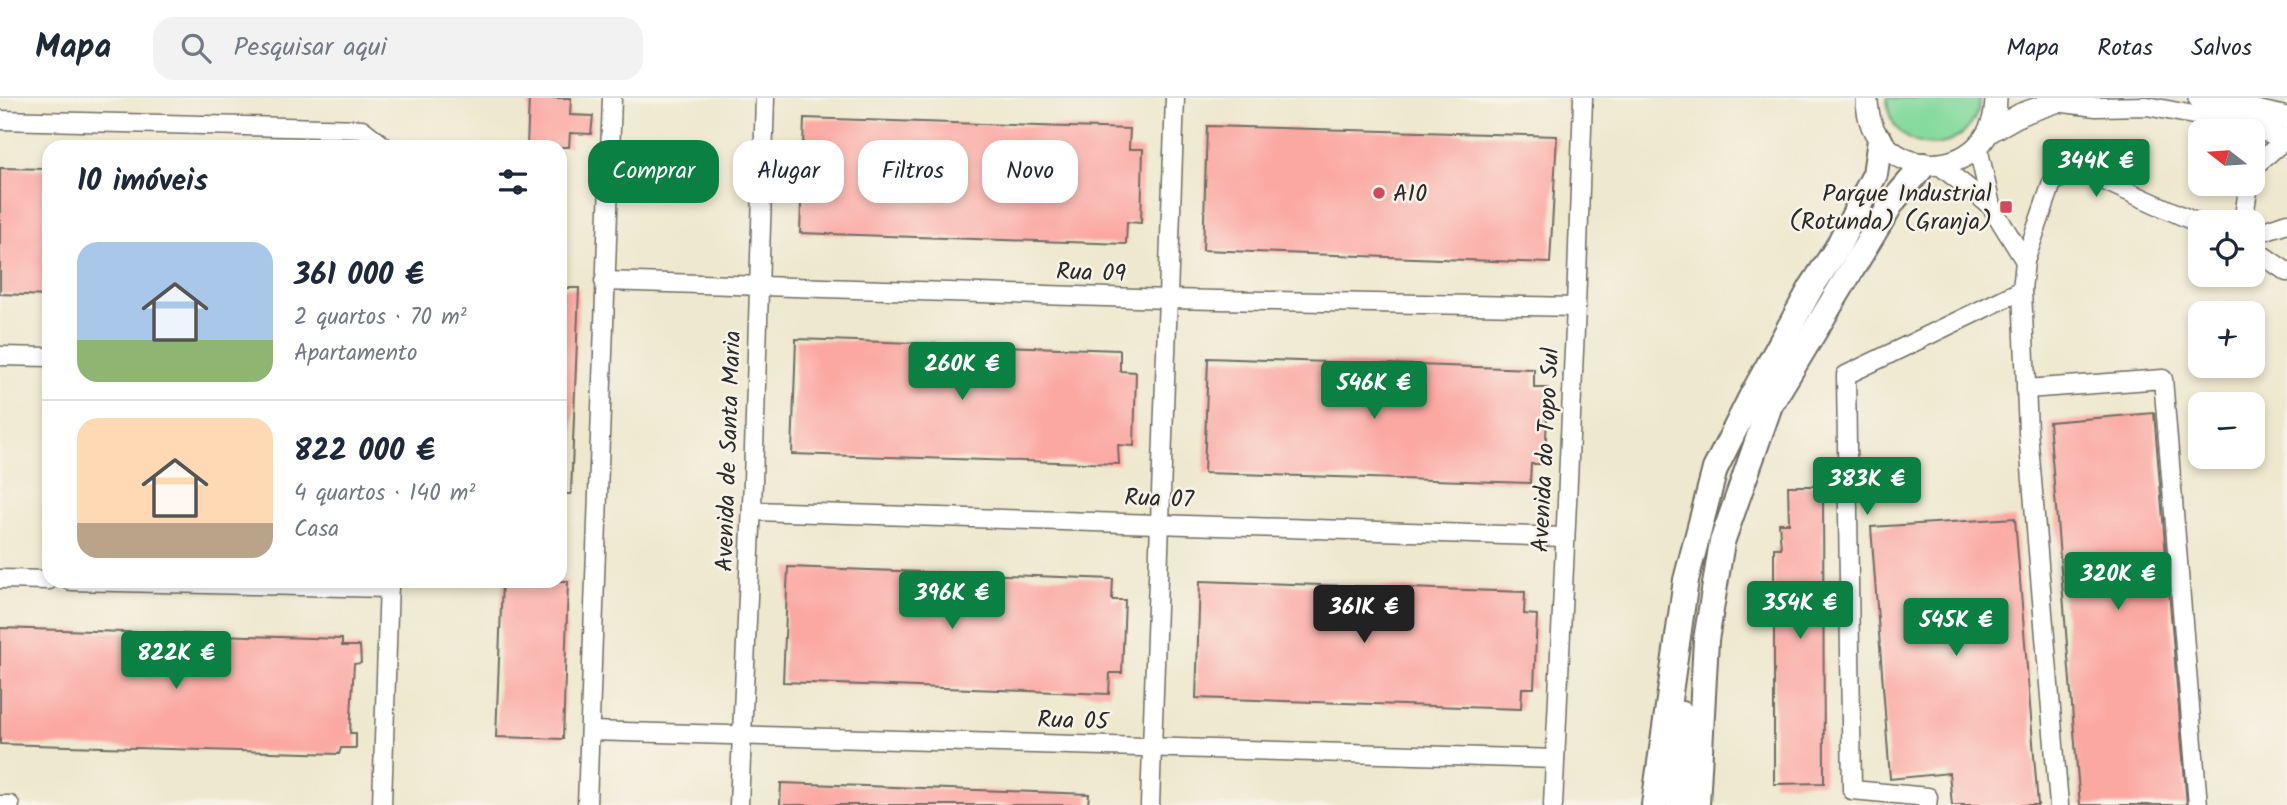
<!DOCTYPE html>
<html lang="pt">
<head>
<meta charset="utf-8">
<style>
  :root { --surface:#fff; --page:#f2f2f3; --text:#1f2937; --muted:#747a83; --line:#e0e1e3; --accent:#0b8043 }
  body { margin:0; font-family:Kalam,sans-serif; background:var(--page); color:var(--text); height:100vh; display:flex; flex-direction:column; font-size:26px; white-space:nowrap }
  * { box-sizing:border-box; margin:0 }
  p { font-size:23px; color:var(--muted) }
  .icon { flex:none; width:38px; height:38px; fill:none; stroke:currentColor; stroke-width:2; stroke-linecap:round; stroke-linejoin:round }
  .map { position:relative; flex:1; overflow:hidden }
  .sheet { position:absolute; left:42px; top:42px; width:525px; height:448px; display:flex; flex-direction:column; background:var(--surface); border-radius:21px; box-shadow:0 4px 10px #0003 }
  .sheet>* { flex:none }
  .guide { position:absolute; left:588px; top:42px; width:665px; height:63px; display:flex; gap:14px }
  .needle { width:46px; rotate:287deg }
  .controls { position:absolute; left:2188px; top:21px; display:grid; gap:14px }
  .controls a { display:grid; place-items:center; width:77px; height:77px; border-radius:14px; background:var(--surface); box-shadow:0 4px 10px #0003; font-size:35px }
  .price { position:absolute; translate:-50% -60px; padding:0 16px; border-radius:7px; background:var(--accent); color:#fff; font-size:23px; line-height:46px; filter:drop-shadow(0 2px 4px #0008) }
  .price::after { content:''; position:absolute; left:50%; top:42px; width:21px; height:16px; margin-left:-10px; background:inherit; clip-path:polygon(0 0,100% 0,50% 100%) }
  .price.active { background:#222; color:#fff }
  ul { padding:0; list-style:none }
  li { display:flex; align-items:center; gap:21px; height:175px; padding:0 35px }
  li+li { border-top:2px solid var(--line) }
  li span { display:grid; place-items:center; flex:none; width:196px; height:140px; border-radius:21px; color:#555 }
  li>.icon { margin-inline-start:auto }
  span .icon { width:84px; height:84px; fill:#fffc; stroke-width:1 }
  li b { font-size:30px }
  h2 { display:flex; justify-content:space-between; align-items:center; height:84px; padding:0 35px; font-size:30px }
  .chip { padding:0 24px; border-radius:21px; background:var(--surface); box-shadow:0 4px 10px #0003; font-size:24px; line-height:63px }
  .chip.active { background:var(--accent); color:#fff }
  header { display:flex; align-items:center; gap:42px; box-sizing:border-box; height:98px; padding:0 35px; background:var(--surface); border-bottom:2px solid var(--line) }
  header strong { font-size:33px }
  nav { display:flex; gap:38px; margin-inline-start:auto; font-size:24px }
  .search { width:490px; height:63px; background:var(--page); display:flex; align-items:center; gap:18px; box-sizing:border-box; padding:0 24px; border-radius:21px; color:var(--muted); font-size:26px }
  .map>svg:first-child { display:block }
</style>
</head>
<body>
<header>
<strong>Mapa</strong>
<div class="search"><svg class="icon" aria-label="search" viewBox="0 0 24 24"><circle cx="10" cy="10" r="6"/><path d="M15 15l6 6"/></svg>Pesquisar aqui</div>
<nav><a>Mapa</a><a>Rotas</a><a>Salvos</a></nav>
</header>
<div class="map">
<svg width="2287" height="707" viewBox="0 0 2287 707">
  <rect width="100%" height="100%" fill="#f7f3e8"/>
  <filter id="ink" filterUnits="userSpaceOnUse"><feTurbulence type="fractalNoise" baseFrequency=".0143" numOctaves="2"/><feDisplacementMap in="SourceGraphic" scale="14" xChannelSelector="R" yChannelSelector="G"/><feConvolveMatrix kernelMatrix="1 2 1 2 8 2 1 2 1" color-interpolation-filters="sRGB"/></filter>
  <filter id="wash" filterUnits="userSpaceOnUse"><feTurbulence type="fractalNoise" baseFrequency=".00686" numOctaves="4" result="noise"/><feDisplacementMap in="SourceGraphic" scale="28" xChannelSelector="R" yChannelSelector="G"/><feGaussianBlur stdDeviation="1.57" result="paint"/><feColorMatrix in="noise" values="0 0 0 0 0 0 0 0 0 0 0 0 0 0 0 0 0 1.4 0 .05"/><feComposite in="paint" operator="in"/></filter>
  <g filter="url(#wash)">
    <rect width="100%" height="100%" fill="#eee8ce"/>
    <!-- green -->
    <path fill="#85da9d" stroke="#588264" stroke-width="2" d="M 1887,0 L 1980,0 L 1980,3 C 1970,63 1889,61 1887,0 Z"/>
    <g id="blocks">
      <!-- building -->
      <g fill="#fba8a3">
        <polygon points="529,0 571,0 570,17 593,18 591,36 570,35 569,49 527,49"/>
        <polygon points="804,20 1130,31 1129,51 1143,51 1141,125 1127,124 1126,146 800,135"/>
        <polygon points="1207,28 1557,38 1550,165 1203,152"/>
        <polygon points="0,70 49,71 49,198 0,196"/>
        <polygon points="560,190 579,190 571,396 560,396"/>
        <polygon points="796,241 1120,252 1120,273 1136,274 1134,348 1118,347 1119,366 792,356"/>
        <polygon points="1208,260 1534,271 1534,290 1548,290 1545,366 1531,366 1530,385 1204,375"/>
        <polygon points="2154,315 2187,707 2080,707 2049,324"/>
        <polygon points="1788,388 1823,388 1824,685 1774,686 1774,450 1781,450 1779,425 1789,425"/>
        <polygon points="2015,420 2038,707 1952,707 1949,675 1890,681 1871,429"/>
        <polygon points="788,469 1113,481 1112,502 1125,502 1122,575 1110,575 1109,596 783,584"/>
        <polygon points="502,483 568,483 563,641 496,639"/>
        <polygon points="1200,483 1525,494 1524,516 1537,517 1534,590 1522,590 1521,611 1196,600"/>
        <polygon points="0,530 342,541 342,548 360,548 361,565 354,566 350,635 356,635 356,650 341,650 339,656 0,646"/>
        <polygon points="781,685 1089,696 1088,707 780,707"/>
      </g>
    </g>
  </g>
  <g filter="url(#ink)">
    <use href="#blocks" fill-opacity="0" stroke="#6f6d64" stroke-width="2"/>
    <g fill="none" stroke-linecap="round" stroke-linejoin="round">
      <!-- minor casing -->
      <g stroke="#6f6d64" stroke-width="21">
        <g id="minor">
          <polyline points="2056,4 2096,9 2147,8 2219,22 2287,40"/>
          <polyline points="0,22 362,31 385,49"/>
          <polyline points="1978,49 1991,108 2025,163"/>
          <polyline points="1939,67 1991,108"/>
          <polyline points="2252,70 2287,40"/>
          <polyline points="2243,124 2249,86"/>
          <polyline points="2252,137 2287,125"/>
          <polyline points="2252,150 2287,174"/>
          <polyline points="604,183 1169,201 1576,209"/>
          <polyline points="0,258 49,259"/>
          <polyline points="2026,291 2163,281 2198,707"/>
          <polyline points="752,413 1565,439"/>
          <polyline points="0,481 49,482"/>
          <polyline points="71,483 389,490"/>
          <polyline points="590,633 1555,661"/>
          <polyline points="0,707 10,707"/>
          <polyline points="382,707 389,483"/>
          <polyline points="587,707 612,0"/>
          <polyline points="739,707 753,383 765,0"/>
          <polyline points="1150,707 1175,0"/>
          <polyline points="1553,707 1576,209 1583,0"/>
          <polyline points="1927,707 1928,699 1852,692 1846,277 2022,192"/>
          <polyline points="2059,707 2028,334 2022,192 2025,163 2052,85 2076,70 2200,126"/>
        </g>
      </g>
      <!-- major casing -->
      <g stroke="#6f6d64" stroke-width="24">
        <g id="major">
          <path d="M 1867,0 C 1867,88 1996,89 1996,0"/>
          <polyline points="2199,0 2287,20"/>
          <polyline points="1989,34 2021,16 2067,0"/>
        </g>
      </g>
      <!-- highway casing -->
      <g stroke="#6f6d64" stroke-width="28">
        <g id="highway">
          <polyline points="1654,707 1686,482 1715,371 1751,299 1811,190 1837,150 1875,76 1880,42"/>
          <polyline points="1678,707 1682,616"/>
          <polyline points="1697,707 1706,542 1722,444 1770,307 1893,103 1924,67"/>
        </g>
      </g>
      <!-- minor -->
      <use href="#minor" stroke="#fff" stroke-width="18"/>
      <!-- major -->
      <use href="#major" stroke="#fff" stroke-width="21"/>
      <!-- highway -->
      <use href="#highway" stroke="#fff" stroke-width="24"/>
    </g>
  </g>
  <!-- markers -->
  <g fill="#d1495b" stroke="#f7f3e8" stroke-width="2.5">
    <circle cx="1379" cy="95" r="7"/>
    <rect x="1999" y="102" width="14" height="14" rx="3.5"/>
  </g>
  <g text-anchor="middle" stroke-width="5" stroke-linejoin="round" paint-order="stroke">
    <!-- poi labels -->
    <g font-size="24" fill="#2b2b2b" stroke="#f7f3e8" text-anchor="start">
      <text x="1393" y="103">A10</text>
      <text x="1992" y="103" text-anchor="end">Parque Industrial<tspan x="1992" dy="28">(Rotunda) (Granja)</tspan></text>
    </g>
    <!-- street labels -->
    <g font-size="24" fill="#2b2b2b" stroke="#f7f3e8">
      <text transform="translate(1091 174) rotate(2)" y="8">Rua 09</text>
      <text transform="translate(1545 352) rotate(-87)" y="8">Avenida do Topo Sul</text>
      <text transform="translate(728 353) rotate(-88)" y="8">Avenida de Santa Maria</text>
      <text transform="translate(1159 400) rotate(2)" y="8">Rua 07</text>
      <text transform="translate(1073 622) rotate(2)" y="8">Rua 05</text>
    </g>
  </g>
</svg>
<div class="controls">
<a><svg class="needle" viewBox="-14 -14 28 28"><path d="M0-13l5 13h-10z" fill="#e53935"/><path d="M0 13l5-13h-10z" fill="#747a83"/></svg></a>
<a><svg class="icon" aria-label="locate" viewBox="0 0 24 24"><circle cx="12" cy="12" r="6"/><path d="M12 2v4M12 18v4M2 12h4M18 12h4"/></svg></a>
<a>+</a>
<a>−</a>
</div>
<b class="price" style="left:2096px;top:101px">344K €</b>
<b class="price" style="left:962px;top:304px">260K €</b>
<b class="price" style="left:1374px;top:323px">546K €</b>
<b class="price" style="left:1867px;top:419px">383K €</b>
<b class="price" style="left:2118px;top:514px">320K €</b>
<b class="price" style="left:952px;top:533px">396K €</b>
<b class="price" style="left:1800px;top:543px">354K €</b>
<b class="price active" style="left:1364px;top:547px">361K €</b>
<b class="price" style="left:1956px;top:560px">545K €</b>
<b class="price" style="left:176px;top:593px">822K €</b>
<div class="guide">
<a class="chip active">Comprar</a>
<a class="chip">Alugar</a>
<a class="chip">Filtros</a>
<a class="chip">Novo</a>
</div>
<section class="sheet">
<h2>10 imóveis<svg class="icon" aria-label="filters" viewBox="0 0 24 24"><path d="M4 7h16M4 17h16"/><circle cx="9" cy="7" r="2"/><circle cx="15" cy="17" r="2"/></svg></h2>
<ul>
<li><span style="background:linear-gradient(#a9c7e8 70%,#8fb573 0)"><svg class="icon" aria-label="home" viewBox="0 0 24 24"><path d="M3 11l9-7 9 7M6 9v11h12V9"/></svg></span><div><b>361 000 €</b><p>2 quartos · 70 m²</p><p>Apartamento</p></div></li>
<li><span style="background:linear-gradient(#ffd9b3 75%,#b9a48a 0)"><svg class="icon" aria-label="home" viewBox="0 0 24 24"><path d="M3 11l9-7 9 7M6 9v11h12V9"/></svg></span><div><b>822 000 €</b><p>4 quartos · 140 m²</p><p>Casa</p></div></li>
</ul>
</section>
</div>
</body>
</html>
